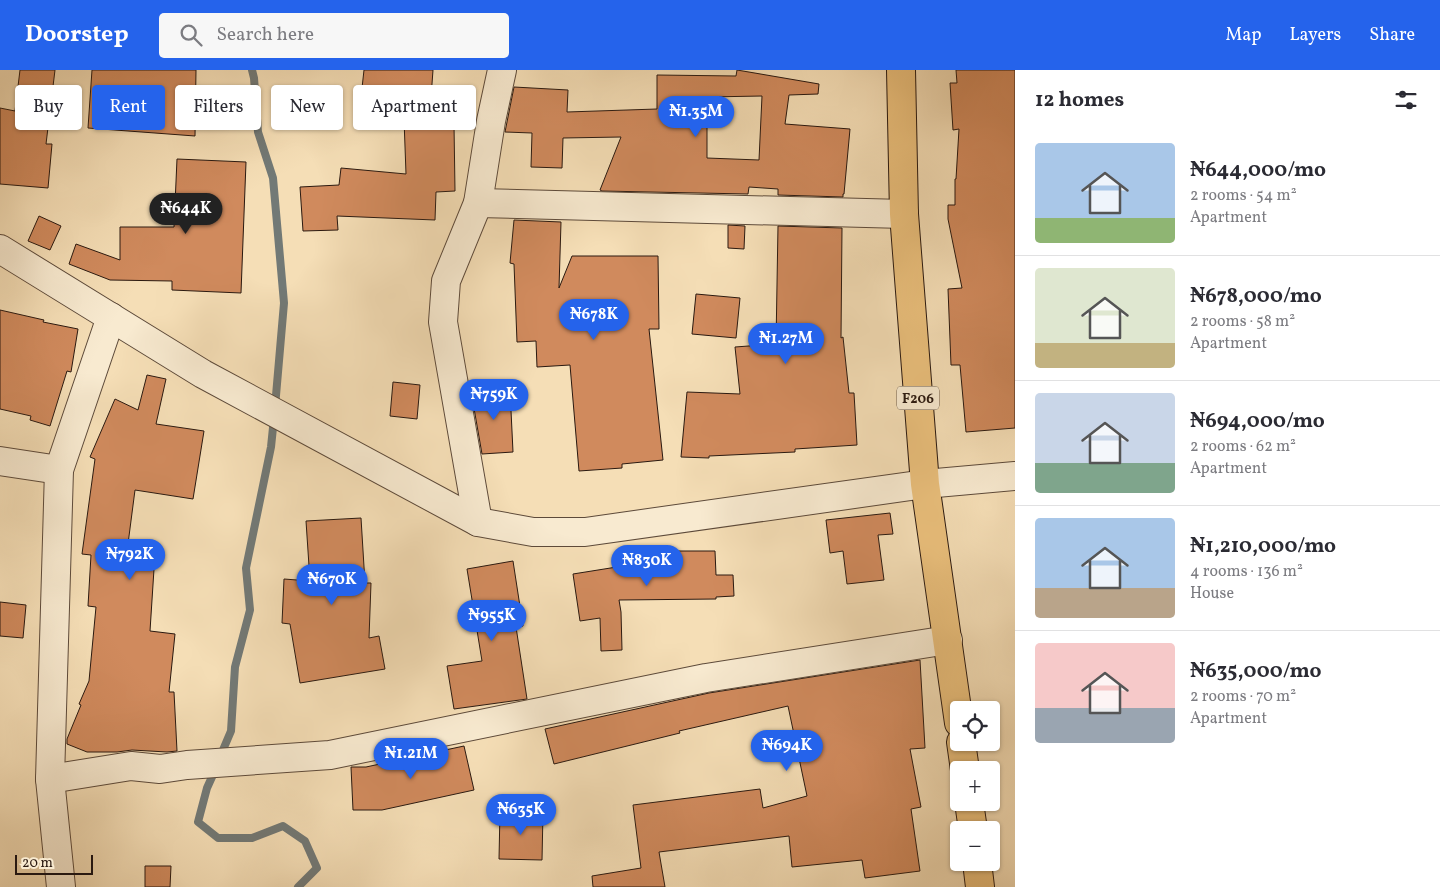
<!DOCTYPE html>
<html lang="en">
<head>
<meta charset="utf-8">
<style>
  :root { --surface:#fff; --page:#f7f7f7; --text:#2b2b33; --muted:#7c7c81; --line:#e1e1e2; --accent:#2563eb }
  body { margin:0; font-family:Vollkorn,serif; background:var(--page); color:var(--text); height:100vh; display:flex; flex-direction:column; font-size:19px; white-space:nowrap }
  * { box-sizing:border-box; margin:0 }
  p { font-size:16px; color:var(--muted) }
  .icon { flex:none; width:28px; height:28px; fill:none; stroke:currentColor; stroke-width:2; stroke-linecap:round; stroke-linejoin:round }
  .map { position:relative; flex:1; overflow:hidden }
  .details { display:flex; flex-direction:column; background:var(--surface); width:425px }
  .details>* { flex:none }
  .banner { position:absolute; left:15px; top:15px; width:475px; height:45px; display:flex; gap:10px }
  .buttons { position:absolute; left:950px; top:631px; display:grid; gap:10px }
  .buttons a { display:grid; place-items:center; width:50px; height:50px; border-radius:5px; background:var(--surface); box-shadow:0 1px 4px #0004; font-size:25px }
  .scale { position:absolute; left:15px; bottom:12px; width:78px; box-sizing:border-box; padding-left:5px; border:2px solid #2a1910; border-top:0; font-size:14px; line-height:18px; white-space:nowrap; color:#2a1910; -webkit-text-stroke:4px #f8ead0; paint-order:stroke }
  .price { position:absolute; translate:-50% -42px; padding:0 11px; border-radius:18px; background:var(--accent); color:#fff; font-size:16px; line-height:32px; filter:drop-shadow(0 1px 2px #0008) }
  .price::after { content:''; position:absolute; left:50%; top:30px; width:15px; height:11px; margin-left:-8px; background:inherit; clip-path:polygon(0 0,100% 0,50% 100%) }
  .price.current { background:#222; color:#fff }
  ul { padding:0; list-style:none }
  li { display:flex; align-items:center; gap:15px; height:125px; padding:0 20px }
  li+li { border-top:1px solid var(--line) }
  li span { display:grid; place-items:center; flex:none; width:140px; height:100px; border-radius:5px; color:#555 }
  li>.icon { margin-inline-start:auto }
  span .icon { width:60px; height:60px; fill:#fffc; stroke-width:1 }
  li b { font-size:21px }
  h2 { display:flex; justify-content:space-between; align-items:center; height:60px; padding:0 20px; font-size:21px }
  .chip { padding:0 18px; border-radius:5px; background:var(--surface); box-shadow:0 1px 4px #0004; font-size:18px; line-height:45px }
  .chip.current { background:var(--accent); color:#fff }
  header { display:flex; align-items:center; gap:30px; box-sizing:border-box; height:70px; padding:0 25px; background:var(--accent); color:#fff }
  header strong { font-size:24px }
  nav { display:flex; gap:28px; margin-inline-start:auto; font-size:18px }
  .search { width:350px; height:45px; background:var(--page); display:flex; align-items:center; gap:12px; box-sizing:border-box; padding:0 18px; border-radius:5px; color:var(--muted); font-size:19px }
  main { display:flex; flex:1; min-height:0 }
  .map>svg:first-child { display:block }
</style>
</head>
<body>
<header>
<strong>Doorstep</strong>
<div class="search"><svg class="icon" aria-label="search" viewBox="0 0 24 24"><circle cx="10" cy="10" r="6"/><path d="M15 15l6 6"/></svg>Search here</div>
<nav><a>Map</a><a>Layers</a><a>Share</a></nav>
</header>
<main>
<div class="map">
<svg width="1015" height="817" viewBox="0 0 1015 817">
  <rect width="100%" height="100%" fill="#f5deb6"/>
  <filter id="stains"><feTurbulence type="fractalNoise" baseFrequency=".004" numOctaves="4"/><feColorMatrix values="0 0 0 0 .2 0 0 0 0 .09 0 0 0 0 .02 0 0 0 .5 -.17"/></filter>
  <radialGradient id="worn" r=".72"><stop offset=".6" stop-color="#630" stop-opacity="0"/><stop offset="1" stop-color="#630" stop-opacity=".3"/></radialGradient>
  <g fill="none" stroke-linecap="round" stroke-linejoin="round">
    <!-- stream -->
    <g stroke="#727976" stroke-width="8">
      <polyline points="252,0 254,8 258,62 273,108 284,233 275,337"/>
      <polyline points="220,687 231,661 235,597 250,540 246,498 271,377 274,348"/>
      <polyline points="216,698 207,718 198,752 218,768 252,768 283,756 305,771 317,798 298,817"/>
    </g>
  </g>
  <!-- building -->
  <g fill="#d08a5d" stroke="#2a1910" fill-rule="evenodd">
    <polygon points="20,0 55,0 46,74 52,74 48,118 0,114 0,38 15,41"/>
    <polygon points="92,0 196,0 195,66 88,58"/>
    <polygon points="364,0 433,0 429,55 454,55 455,121 436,122 435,150 337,146 338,160 303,161 300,117 339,115 341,98 406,104 404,49 359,45"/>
    <path d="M 737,0 L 819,14 L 818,24 L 789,25 L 785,54 L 850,59 L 844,124 L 843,124 L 843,127 L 778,125 L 778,119 L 749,117 L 748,124 L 602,121 L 600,120 L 621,67 L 563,68 L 562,98 L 531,97 L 532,63 L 505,62 L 514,17 L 568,20 L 567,42 L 657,39 L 657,5 L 736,6 ZM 762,26 L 759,90 L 707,88 L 707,27 Z"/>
    <polygon points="956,0 1015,0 1015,358 966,362 960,295 951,295 948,219 962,218 948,149 948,135 955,135 955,109 956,109 959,59 953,60 950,13 957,13"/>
    <polygon points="177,89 246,92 241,223 172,220 172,211 110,210 69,194 76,174 120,190 120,157 174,157"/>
    <polygon points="39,146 61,156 50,180 28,171"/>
    <polygon points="514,150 561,152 559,218 572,186 658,186 659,259 649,259 663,390 622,394 622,398 579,401 570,295 537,297 536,271 517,272 514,194 510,193"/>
    <polygon points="728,155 745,156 744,179 728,178"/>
    <polygon points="778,156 842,158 841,268 843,267 849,323 854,323 857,375 795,379 795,382 709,386 709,388 681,387 687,322 740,324 735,277 776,274"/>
    <polygon points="696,224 740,228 736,268 692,264"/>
    <polygon points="0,240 44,250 43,252 78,259 71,302 67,301 50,356 30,350 31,346 0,339"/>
    <polygon points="147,305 166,309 156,354 204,361 193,429 135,420 125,497 154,499 150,561 175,564 169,622 174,622 177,681 167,682 132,680 117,682 87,682 67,674 67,669 81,635 79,634 89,611 96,537 88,536 91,485 82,484 95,389 90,387 115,329 138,340"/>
    <polygon points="393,312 420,315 417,349 390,346"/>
    <polygon points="510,320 513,382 482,384 471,321"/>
    <polygon points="890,443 893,464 878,465 884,510 847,514 843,481 830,483 826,450"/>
    <polygon points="361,448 365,513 371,513 369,568 379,566 385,599 300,613 290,554 282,553 284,509 310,511 306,451"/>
    <polygon points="648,481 715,481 716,505 733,505 734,526 716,527 716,529 619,530 621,542 622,580 601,581 600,548 580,551 573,504 648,492"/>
    <polygon points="513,491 523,556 516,557 527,629 454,639 447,596 482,591 467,499"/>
    <polygon points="0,532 26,535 23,568 0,566"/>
    <polygon points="920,590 925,678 910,679 921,737 911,739 920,801 865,808 862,790 792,797 789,766 659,782 665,817 593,817 592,806 641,798 633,735 760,719 763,738 807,726 788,636 679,661 680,663 554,694 545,659 709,623"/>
    <polygon points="464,676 474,720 382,740 353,740 351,697 366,697"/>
    <polygon points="500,741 543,742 542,790 499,789"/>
    <polygon points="145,796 171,796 170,817 145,817"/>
  </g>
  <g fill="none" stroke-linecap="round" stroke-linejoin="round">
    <!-- minor casing -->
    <g stroke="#5d4a3a" stroke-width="30">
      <g id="minor">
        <polyline points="478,133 904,144"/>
        <polyline points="0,179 203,304 478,452 533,462 585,462 925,414"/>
        <polyline points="0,391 59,400"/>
        <polyline points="478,452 443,252 446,211 478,133 491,51 502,0"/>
        <polyline points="50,709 131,696 160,699 187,695 330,685 706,608 948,570"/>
        <polyline points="61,817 50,709 59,400 111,247"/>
      </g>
    </g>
    <!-- tertiary casing -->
    <g stroke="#5d4a3a" stroke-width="30">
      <polyline id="tertiary" points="925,414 1015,406"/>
    </g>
    <!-- primary casing -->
    <g stroke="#2a1910" stroke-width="30">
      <g id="primary">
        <polyline points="901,0 904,144 925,414 959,653"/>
        <polyline points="961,672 965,700"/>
        <polyline points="969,732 973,760"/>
        <polyline points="977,792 980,817"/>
      </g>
    </g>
    <!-- minor -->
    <use href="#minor" stroke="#f8ead0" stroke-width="28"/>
    <!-- tertiary -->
    <use href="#tertiary" stroke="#f8ead0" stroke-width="28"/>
    <!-- primary -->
    <use href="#primary" stroke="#eabf7b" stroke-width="28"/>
  </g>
  <g text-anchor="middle" stroke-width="5" stroke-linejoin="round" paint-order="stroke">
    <!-- shield labels -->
    <rect fill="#f8ead0" stroke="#68584a" stroke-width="1" x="897" y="316.5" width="42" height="23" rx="4"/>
    <g font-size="14" font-weight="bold" fill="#2a1910">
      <text x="918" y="333">F206</text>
    </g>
  </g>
  <rect width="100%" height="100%" filter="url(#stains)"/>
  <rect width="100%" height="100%" fill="url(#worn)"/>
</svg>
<div class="buttons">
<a><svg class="icon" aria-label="locate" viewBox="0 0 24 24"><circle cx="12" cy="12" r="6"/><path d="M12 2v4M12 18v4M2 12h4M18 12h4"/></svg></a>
<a>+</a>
<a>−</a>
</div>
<div class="scale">20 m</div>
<b class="price" style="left:696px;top:68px">₦1.35M</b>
<b class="price current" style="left:186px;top:165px">₦644K</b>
<b class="price" style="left:594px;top:271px">₦678K</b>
<b class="price" style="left:786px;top:295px">₦1.27M</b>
<b class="price" style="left:494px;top:351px">₦759K</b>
<b class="price" style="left:130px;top:511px">₦792K</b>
<b class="price" style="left:647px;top:517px">₦830K</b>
<b class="price" style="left:332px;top:536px">₦670K</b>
<b class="price" style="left:492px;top:572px">₦955K</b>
<b class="price" style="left:787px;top:702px">₦694K</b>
<b class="price" style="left:411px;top:710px">₦1.21M</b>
<b class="price" style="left:521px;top:766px">₦635K</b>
<div class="banner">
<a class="chip">Buy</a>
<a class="chip current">Rent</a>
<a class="chip">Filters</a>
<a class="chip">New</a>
<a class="chip">Apartment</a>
</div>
</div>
<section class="details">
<h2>12 homes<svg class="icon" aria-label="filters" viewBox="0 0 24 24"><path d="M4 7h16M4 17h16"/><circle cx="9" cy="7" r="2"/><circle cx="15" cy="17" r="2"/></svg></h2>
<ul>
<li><span style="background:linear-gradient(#a9c7e8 75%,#8fb573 0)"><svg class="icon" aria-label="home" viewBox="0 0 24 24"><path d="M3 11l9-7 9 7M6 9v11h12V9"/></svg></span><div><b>₦644,000/mo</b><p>2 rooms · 54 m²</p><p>Apartment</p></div></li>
<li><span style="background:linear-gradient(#dfe7d0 75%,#c2b280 0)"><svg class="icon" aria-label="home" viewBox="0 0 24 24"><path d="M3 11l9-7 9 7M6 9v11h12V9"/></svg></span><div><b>₦678,000/mo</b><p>2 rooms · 58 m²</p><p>Apartment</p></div></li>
<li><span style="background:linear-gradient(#c9d6e8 70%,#7fa58c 0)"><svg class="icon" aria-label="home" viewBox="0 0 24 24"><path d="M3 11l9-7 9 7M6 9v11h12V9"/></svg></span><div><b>₦694,000/mo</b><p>2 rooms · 62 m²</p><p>Apartment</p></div></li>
<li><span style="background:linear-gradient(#a9c7e8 70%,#b9a48a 0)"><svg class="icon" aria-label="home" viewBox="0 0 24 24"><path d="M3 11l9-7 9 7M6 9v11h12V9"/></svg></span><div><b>₦1,210,000/mo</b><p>4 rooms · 136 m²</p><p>House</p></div></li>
<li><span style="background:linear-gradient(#f6c9c9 65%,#9aa5b1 0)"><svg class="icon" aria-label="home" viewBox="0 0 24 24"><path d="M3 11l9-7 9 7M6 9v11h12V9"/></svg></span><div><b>₦635,000/mo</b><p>2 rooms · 70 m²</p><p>Apartment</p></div></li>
</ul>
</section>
</main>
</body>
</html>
